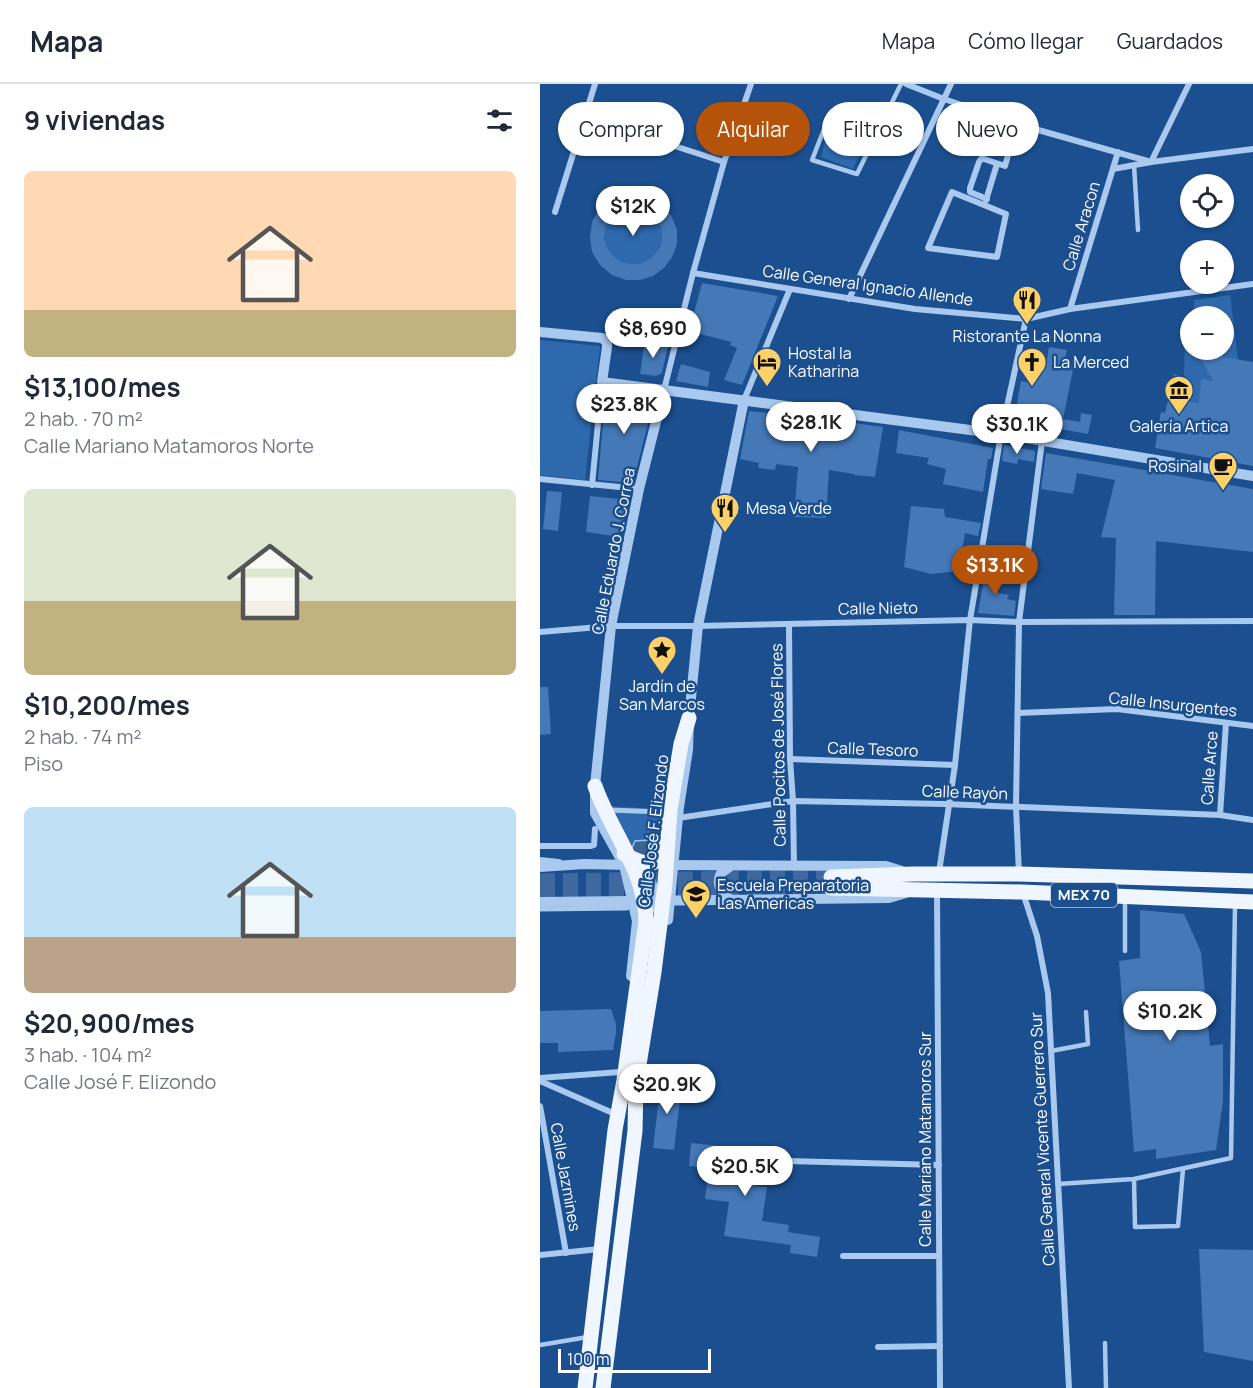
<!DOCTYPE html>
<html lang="es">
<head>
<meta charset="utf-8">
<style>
  :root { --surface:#fff; --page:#f6f6f7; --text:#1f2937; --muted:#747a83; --line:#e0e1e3; --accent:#b45309 }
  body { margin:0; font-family:Manrope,sans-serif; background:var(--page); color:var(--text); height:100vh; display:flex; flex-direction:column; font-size:22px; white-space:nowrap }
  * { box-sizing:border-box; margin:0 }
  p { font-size:20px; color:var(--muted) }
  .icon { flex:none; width:33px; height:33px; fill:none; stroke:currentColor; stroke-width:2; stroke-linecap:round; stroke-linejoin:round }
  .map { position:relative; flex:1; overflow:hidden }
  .details { display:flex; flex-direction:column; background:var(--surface); width:540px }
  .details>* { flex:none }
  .hud { position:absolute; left:18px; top:18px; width:570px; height:54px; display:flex; gap:12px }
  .fabs { position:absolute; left:640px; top:90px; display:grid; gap:12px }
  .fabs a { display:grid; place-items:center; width:54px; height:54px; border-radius:50%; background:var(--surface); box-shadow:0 2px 4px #0004; font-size:30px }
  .scale { position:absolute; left:18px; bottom:15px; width:153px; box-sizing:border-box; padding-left:6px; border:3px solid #fff; border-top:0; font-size:16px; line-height:21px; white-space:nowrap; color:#fff; -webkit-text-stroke:4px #1b4f8f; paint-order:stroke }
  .price { position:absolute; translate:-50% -51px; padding:0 14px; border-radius:21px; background:#fff; color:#222; font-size:20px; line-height:39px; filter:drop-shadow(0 2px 3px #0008) }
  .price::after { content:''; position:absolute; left:50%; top:36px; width:18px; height:14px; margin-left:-9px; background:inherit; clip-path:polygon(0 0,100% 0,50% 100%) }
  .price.selected { background:var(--accent); color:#fff }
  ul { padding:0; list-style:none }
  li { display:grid; align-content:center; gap:12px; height:318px; padding:0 24px }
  li span { display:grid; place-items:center; height:186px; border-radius:9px; color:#555 }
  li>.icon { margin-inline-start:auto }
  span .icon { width:108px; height:108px; fill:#fffc; stroke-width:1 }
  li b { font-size:26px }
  h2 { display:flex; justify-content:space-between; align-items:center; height:72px; padding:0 24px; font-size:26px }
  .tag { padding:0 21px; border-radius:27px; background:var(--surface); box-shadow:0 2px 4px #0004; font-size:21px; line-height:54px }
  .tag.selected { background:var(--accent); color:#fff }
  header { display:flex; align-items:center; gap:36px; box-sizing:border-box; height:84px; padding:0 30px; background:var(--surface); border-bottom:2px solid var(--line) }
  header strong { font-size:28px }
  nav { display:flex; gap:33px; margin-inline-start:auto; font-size:21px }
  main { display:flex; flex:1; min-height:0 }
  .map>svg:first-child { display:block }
</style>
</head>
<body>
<header>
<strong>Mapa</strong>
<nav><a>Mapa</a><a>Cómo llegar</a><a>Guardados</a></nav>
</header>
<main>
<section class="details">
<h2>9 viviendas<svg class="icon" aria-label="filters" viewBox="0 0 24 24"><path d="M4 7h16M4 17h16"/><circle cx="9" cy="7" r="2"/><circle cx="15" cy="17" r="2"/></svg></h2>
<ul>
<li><span style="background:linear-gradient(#ffd9b3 75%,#c2b280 0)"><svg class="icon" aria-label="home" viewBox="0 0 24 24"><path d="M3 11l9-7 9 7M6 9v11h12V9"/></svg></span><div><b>$13,100/mes</b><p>2 hab. · 70 m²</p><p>Calle Mariano Matamoros Norte</p></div></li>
<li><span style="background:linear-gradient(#dfe7d0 60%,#c2b280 0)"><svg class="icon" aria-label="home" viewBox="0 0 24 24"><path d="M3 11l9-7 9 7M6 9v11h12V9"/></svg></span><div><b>$10,200/mes</b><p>2 hab. · 74 m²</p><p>Piso</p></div></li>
<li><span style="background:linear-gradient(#bfe0f5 70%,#b9a48a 0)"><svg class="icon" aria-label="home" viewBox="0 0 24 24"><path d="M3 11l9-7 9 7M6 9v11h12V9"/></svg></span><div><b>$20,900/mes</b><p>3 hab. · 104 m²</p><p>Calle José F. Elizondo</p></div></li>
</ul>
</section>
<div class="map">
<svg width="713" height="1304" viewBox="0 0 713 1304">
  <rect width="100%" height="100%" fill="#1b4f8f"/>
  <!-- green -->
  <g fill="#2e69ad">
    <polygon points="291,35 326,55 313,85 281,73"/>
    <circle cx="93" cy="152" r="29"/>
    <polygon points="690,211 698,276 659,319 639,315 644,293 645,247 651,247 651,266 684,266 684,232 655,232 654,216"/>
    <polygon points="0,256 60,262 45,396 0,391"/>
    <polygon points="65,722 120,725 118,759 95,774"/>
  </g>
  <!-- water -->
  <polygon fill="#3c6290" stroke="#9cc4f0" stroke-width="1.5" points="110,756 114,759 117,764 112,773 94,770 92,764 95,757"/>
  <!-- building -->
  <g fill="#4478b7" fill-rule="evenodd">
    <path d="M 85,110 L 100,110 L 113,114 L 124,122 L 132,133 L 137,146 L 137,160 L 132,173 L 124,184 L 113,192 L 100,196 L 86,196 L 72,191 L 60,181 L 52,168 L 50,153 L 52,138 L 59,125 L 71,115 ZM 94,123 L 103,125 L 111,129 L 117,136 L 121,144 L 122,154 L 120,163 L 115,170 L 108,176 L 100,180 L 91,180 L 81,178 L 73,172 L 67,164 L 64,155 L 65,145 L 69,136 L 76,129 L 84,124 Z"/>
    <polygon points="162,199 238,212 202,301 184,296 197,264 190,261 191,258 149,247"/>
    <polygon points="105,256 128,262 122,289 116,292 100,290"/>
    <polygon points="509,263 527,266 524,280 534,281 523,335 476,325 481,297 493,299 498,274 507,276"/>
    <polygon points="656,266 683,266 683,273 713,278 713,382 615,364 621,328 625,329 634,290 644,293 639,315 659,319 661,295 673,297"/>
    <polygon points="141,280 170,288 168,303 136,297"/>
    <polygon points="68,306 115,312 93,399 58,396 63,339"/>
    <polygon points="209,327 263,332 343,343 335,393 314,391 314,390 289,386 286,434 254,433 258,383 236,380 235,386 218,384 219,379 200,375"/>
    <polygon points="541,329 552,331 548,350 520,345 523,335 540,338"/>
    <polygon points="359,346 453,364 451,375 448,375 443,408 403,400 406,385 387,380 389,374 356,369"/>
    <polygon points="464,361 495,367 494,378 478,375 477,380 462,377"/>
    <polygon points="506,369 713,405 713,468 616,457 615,531 574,531 576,454 561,453 575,396 537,389 533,410 501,405"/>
    <polygon points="7,407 22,408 18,447 3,445"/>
    <polygon points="50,412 89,416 80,453 46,448"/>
    <polygon points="371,422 404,425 405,433 441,439 438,452 425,449 419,487 391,490 364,483"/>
    <polygon points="446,483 461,485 458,509 469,511 467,515 476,517 474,532 438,529"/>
    <polygon points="0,603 8,603 11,650 0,651"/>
    <polygon points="600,826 644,830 661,868 670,962 683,960 683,1018 676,1066 616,1075 616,1065 594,1068 579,877 600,874"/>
    <polygon points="71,925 76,940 76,949 73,966 18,968 18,959 0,959 0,927"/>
    <polygon points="121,996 142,999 134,1066 113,1064"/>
    <polygon points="151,1059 218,1066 214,1102 227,1103 222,1137 249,1141 248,1148 280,1153 277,1173 250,1169 251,1161 184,1152 189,1118 165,1115 169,1084 149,1082"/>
    <polygon points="659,1165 713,1166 713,1277 664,1268"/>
  </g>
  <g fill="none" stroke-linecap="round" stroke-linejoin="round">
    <!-- primary-tunnel -->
    <g stroke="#3d69a0" stroke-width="15" stroke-dasharray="15 8" stroke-linecap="butt">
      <polyline points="0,797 291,793"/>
      <polyline points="0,809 291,804"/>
    </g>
    <!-- service -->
    <g stroke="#a9c9ee" stroke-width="4.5">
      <polyline points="338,47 290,30 272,76 317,90 358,6 361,0"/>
      <polyline points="594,81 598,146"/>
      <polyline points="585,816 585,867"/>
      <polyline points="511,967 548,960 546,928"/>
      <polyline points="594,1095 595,1143 638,1142 643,1085"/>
      <polyline points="518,1100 594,1095 691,1074 695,821"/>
      <polyline points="565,1259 566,1304"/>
      <polyline points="0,1261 48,1253"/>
    </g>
    <!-- pedestrian -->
    <g stroke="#a9c9ee" stroke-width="5">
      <polyline points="69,726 122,728"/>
      <polyline points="0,825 87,824"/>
    </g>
    <!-- minor -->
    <g stroke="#a9c9ee" stroke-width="6">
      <polyline points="366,0 404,15 477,40 611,78"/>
      <polyline points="45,33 184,78"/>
      <polyline points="611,78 649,0"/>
      <polyline points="573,85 611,78 713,65"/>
      <polygon points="412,108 466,130 457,173 388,164"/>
      <polyline points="447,115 430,108 430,104 439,78 441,75 444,75 465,82 477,40"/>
      <polyline points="446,116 457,80"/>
      <polyline points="15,128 55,0"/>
      <polyline points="153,189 375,225 486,235 530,225 713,200"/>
      <polyline points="309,215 411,0"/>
      <polyline points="530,225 578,68"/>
      <polyline points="124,306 153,189 184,78 211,0"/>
      <polyline points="204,316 250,205"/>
      <polyline points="0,395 99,405"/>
      <polyline points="52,401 62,298"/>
      <polyline points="249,540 250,675 253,717 254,782"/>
      <polyline points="0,548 71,542 158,542 430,536 479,538 713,537"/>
      <polyline points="478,629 577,625 713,642"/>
      <polyline points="250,675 415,681"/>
      <polyline points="680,731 686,639"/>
      <polyline points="138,734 253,717 404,720 680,731 713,736"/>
      <polyline points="0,762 51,762 54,761 55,745"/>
      <polyline points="0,776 19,778"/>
      <polyline points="399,788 415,681 430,536 461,350 486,235"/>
      <polyline points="479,790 476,723 479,538 502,357"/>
      <polyline points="397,807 400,1304"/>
      <polyline points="483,809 497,852 508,909 529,1304"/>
      <polyline points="0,994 80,988"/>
      <polyline points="0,997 75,1030"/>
      <polyline points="0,1022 26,1169"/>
      <polyline points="247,1077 399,1081"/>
      <polyline points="0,1171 60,1165"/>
      <polyline points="303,1172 399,1172"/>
      <polyline points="338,1263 400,1262"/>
    </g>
    <!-- tertiary -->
    <g stroke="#a9c9ee" stroke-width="10">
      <polyline points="0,248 62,254 67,258 67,263 62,298 461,350 713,392"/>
      <polyline points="129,781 346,782 362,787"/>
      <path d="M 191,782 L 181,789 C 175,801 182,809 191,816"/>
      <polyline points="0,783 44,780 90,781"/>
      <path d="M 92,785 C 113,794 116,802 115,824"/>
      <polyline points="0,818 349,814 366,809"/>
      <polyline points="128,836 139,723 148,666 149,634 158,542 204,316"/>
      <polyline points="91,892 97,837 84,781 55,729 55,702 71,542 99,405 124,306"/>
    </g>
    <!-- primary -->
    <g stroke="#f0f6ff" stroke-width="15">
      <path d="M 84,770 C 93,775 113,786 119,773 C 122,769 121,763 121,759"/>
      <polyline points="291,793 373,790 479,790 713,797"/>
      <polyline points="291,804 482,808 713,818"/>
      <path d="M 45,1304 L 75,1046 L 84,996 L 106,837 C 105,786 71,748 55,702"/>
      <polyline points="63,1304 95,1047 96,999 114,888 125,800 130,726 141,660 149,634"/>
    </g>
  </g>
  <!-- icons -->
  <defs>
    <g id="restaurant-pin" transform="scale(1.5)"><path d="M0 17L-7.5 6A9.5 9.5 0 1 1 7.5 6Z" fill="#ffd166" stroke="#1b4f8f"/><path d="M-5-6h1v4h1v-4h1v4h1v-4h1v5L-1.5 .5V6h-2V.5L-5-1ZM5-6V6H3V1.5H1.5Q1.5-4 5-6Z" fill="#111"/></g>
    <g id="hotel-pin" transform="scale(1.5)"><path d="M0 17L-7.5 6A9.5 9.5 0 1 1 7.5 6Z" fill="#ffd166" stroke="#1b4f8f"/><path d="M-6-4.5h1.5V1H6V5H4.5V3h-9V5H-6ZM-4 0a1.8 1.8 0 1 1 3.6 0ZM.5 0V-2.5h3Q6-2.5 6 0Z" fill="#111"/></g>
    <g id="church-pin" transform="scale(1.5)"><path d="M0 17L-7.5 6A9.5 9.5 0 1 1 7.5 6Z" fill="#ffd166" stroke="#1b4f8f"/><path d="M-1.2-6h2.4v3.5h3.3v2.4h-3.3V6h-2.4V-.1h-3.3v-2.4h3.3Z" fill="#111"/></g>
    <g id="museum-pin" transform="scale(1.5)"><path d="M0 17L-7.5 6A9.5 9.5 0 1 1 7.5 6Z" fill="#ffd166" stroke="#1b4f8f"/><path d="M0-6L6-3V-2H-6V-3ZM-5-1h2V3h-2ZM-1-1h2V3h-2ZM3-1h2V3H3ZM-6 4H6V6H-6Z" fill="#111"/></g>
    <g id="cafe-pin" transform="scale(1.5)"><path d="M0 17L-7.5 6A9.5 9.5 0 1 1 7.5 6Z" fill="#ffd166" stroke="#1b4f8f"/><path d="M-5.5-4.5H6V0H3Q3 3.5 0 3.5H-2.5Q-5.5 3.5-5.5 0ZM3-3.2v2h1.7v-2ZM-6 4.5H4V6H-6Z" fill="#111"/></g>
    <g id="sight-pin" transform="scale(1.5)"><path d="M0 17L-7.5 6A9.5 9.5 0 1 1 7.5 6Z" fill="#ffd166" stroke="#1b4f8f"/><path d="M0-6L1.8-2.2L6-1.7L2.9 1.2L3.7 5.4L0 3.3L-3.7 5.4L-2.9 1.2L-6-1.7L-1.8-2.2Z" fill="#111"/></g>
    <g id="university-pin" transform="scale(1.5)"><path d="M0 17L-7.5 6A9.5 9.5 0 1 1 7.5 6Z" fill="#ffd166" stroke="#1b4f8f"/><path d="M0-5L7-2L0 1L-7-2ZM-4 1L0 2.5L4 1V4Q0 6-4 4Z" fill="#111"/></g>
  </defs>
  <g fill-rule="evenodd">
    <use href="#restaurant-pin" x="487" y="216"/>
    <use href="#hotel-pin" x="227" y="278"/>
    <use href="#church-pin" x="492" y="278"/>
    <use href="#museum-pin" x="639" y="306"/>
    <use href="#cafe-pin" x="683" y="382"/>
    <use href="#restaurant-pin" x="185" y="424"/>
    <use href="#sight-pin" x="122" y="566"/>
    <use href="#university-pin" x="156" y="810"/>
  </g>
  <g text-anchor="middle" stroke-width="5" stroke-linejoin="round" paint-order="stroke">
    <!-- shield labels -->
    <rect fill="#1b4f8f" stroke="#bbcadd" stroke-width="1.5" x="511" y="799" width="66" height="24" rx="4.5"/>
    <g font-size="15" font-weight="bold" fill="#fff">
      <text x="544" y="816">MEX 70</text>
    </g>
    <!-- street labels -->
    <g font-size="16" fill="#fff" stroke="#1b4f8f">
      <text transform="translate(541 142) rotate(-73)" y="6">Calle Aracon</text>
      <text transform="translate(328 201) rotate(8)" y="6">Calle General Ignacio Allende</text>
      <text transform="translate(73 467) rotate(-79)" y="6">Calle Eduardo J. Correa</text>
      <text transform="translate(338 524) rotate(-1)" y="6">Calle Nieto</text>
      <text transform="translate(633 620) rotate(6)" y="6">Calle Insurgentes</text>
      <text transform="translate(238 661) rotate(-91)" y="6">Calle Pocitos de José Flores</text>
      <text transform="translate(333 665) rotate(2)" y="6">Calle Tesoro</text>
      <text transform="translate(669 684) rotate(-86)" y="6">Calle Arce</text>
      <text transform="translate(425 708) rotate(2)" y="6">Calle Rayón</text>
      <text transform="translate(113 747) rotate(-83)" y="6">Calle José F. Elizondo</text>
      <text transform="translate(385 1055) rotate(-90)" y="6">Calle Mariano Matamoros Sur</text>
      <text transform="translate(502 1055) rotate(-93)" y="6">Calle General Vicente Guerrero Sur</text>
      <text transform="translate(26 1093) rotate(80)" y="6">Calle Jazmines</text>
    </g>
    <!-- poi labels -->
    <g font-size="16" fill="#fff" stroke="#1b4f8f" text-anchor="start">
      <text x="487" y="258" text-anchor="middle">Ristorante La Nonna</text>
      <text x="248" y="275">Hostal la<tspan x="248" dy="18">Katharina</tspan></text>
      <text x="513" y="284">La Merced</text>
      <text x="639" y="348" text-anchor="middle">Galería Artica</text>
      <text x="662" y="388" text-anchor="end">Rosinal</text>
      <text x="206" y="430">Mesa Verde</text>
      <text x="122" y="608" text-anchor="middle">Jardín de<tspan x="122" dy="18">San Marcos</tspan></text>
      <text x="177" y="807">Escuela Preparatoria<tspan x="177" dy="18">Las Americas</tspan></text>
    </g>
  </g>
</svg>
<div class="fabs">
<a><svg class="icon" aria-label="locate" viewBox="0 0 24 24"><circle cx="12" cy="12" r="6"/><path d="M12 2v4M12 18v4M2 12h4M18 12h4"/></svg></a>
<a>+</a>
<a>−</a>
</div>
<div class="scale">100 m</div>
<b class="price" style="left:93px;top:153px">$12K</b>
<b class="price" style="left:113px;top:275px">$8,690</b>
<b class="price" style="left:84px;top:351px">$23.8K</b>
<b class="price" style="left:271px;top:369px">$28.1K</b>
<b class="price" style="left:477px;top:371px">$30.1K</b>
<b class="price selected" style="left:455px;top:512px">$13.1K</b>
<b class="price" style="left:630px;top:958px">$10.2K</b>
<b class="price" style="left:127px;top:1031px">$20.9K</b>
<b class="price" style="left:205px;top:1113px">$20.5K</b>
<div class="hud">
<a class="tag">Comprar</a>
<a class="tag selected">Alquilar</a>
<a class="tag">Filtros</a>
<a class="tag">Nuevo</a>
</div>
</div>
</main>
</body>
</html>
